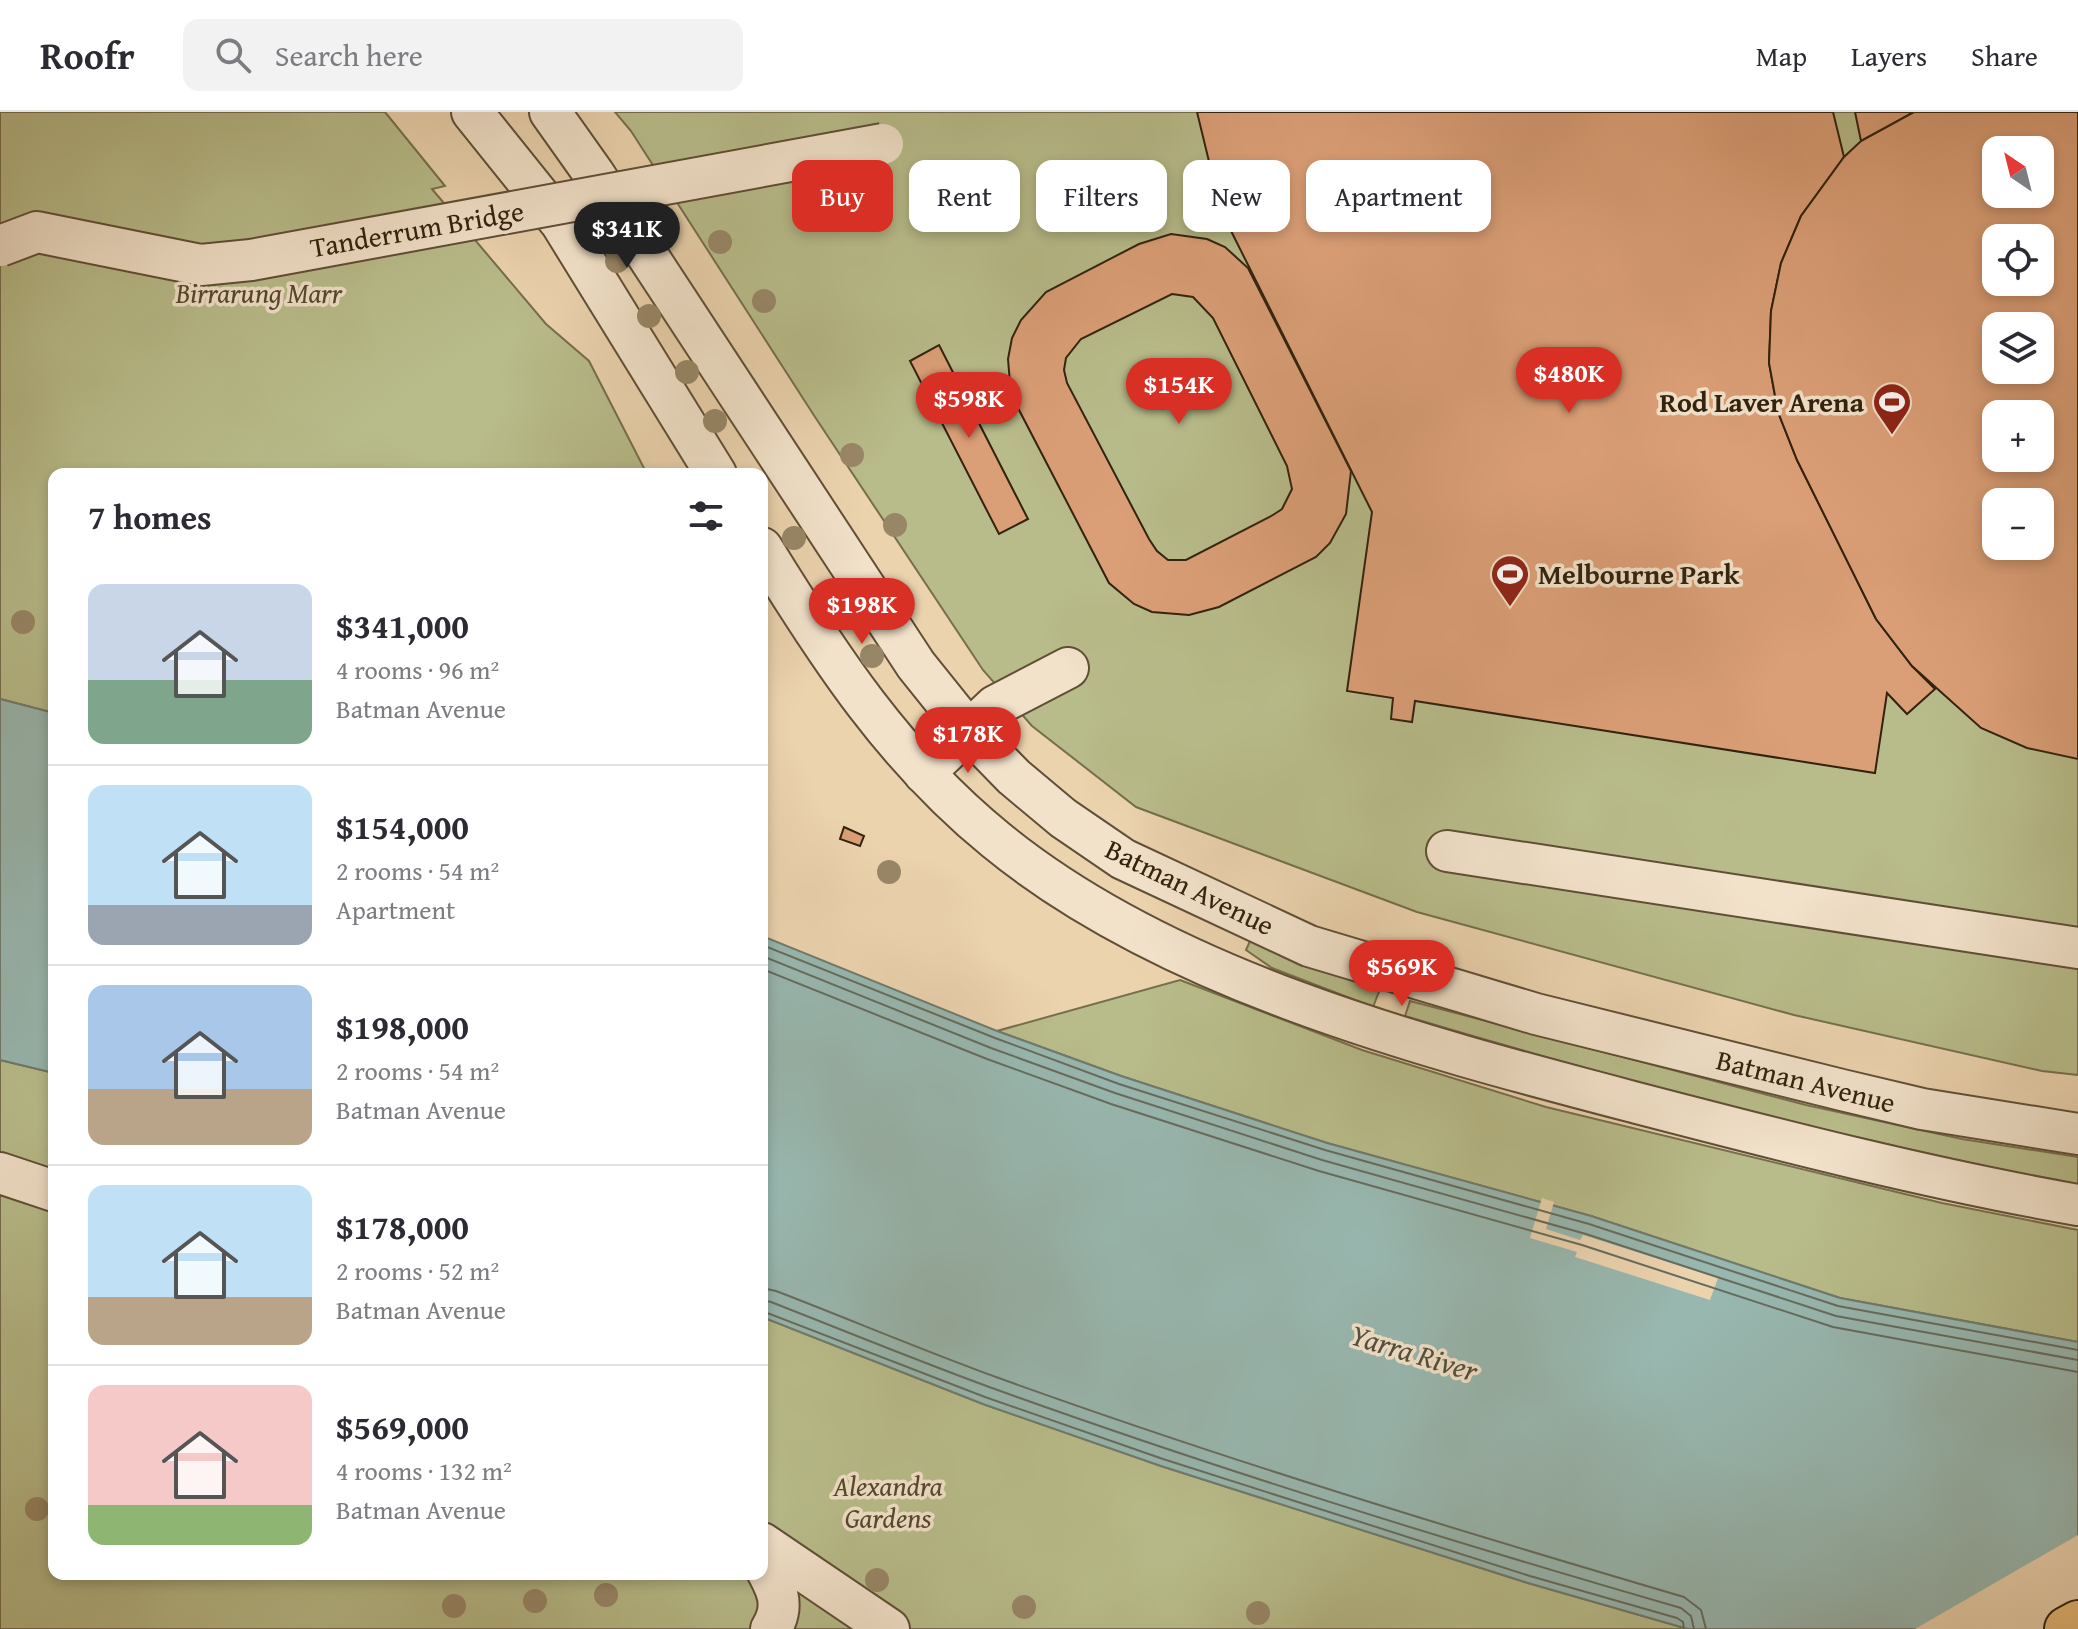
<!DOCTYPE html>
<html lang="en">
<head>
<meta charset="utf-8">
<style>
  :root { --surface:#fff; --page:#f2f2f3; --text:#2b2b33; --muted:#7c7c81; --line:#e1e1e2; --accent:#d93025 }
  body { margin:0; font-family:"Gentium Book Plus",serif; background:var(--page); color:var(--text); height:100vh; display:flex; flex-direction:column; font-size:30px; white-space:nowrap }
  * { box-sizing:border-box; margin:0 }
  p { font-size:26px; color:var(--muted) }
  .icon { flex:none; width:44px; height:44px; fill:none; stroke:currentColor; stroke-width:2; stroke-linecap:round; stroke-linejoin:round }
  .map { position:relative; flex:1; overflow:hidden }
  .details { position:absolute; left:48px; top:356px; width:720px; height:1112px; display:flex; flex-direction:column; background:var(--surface); border-radius:16px; box-shadow:0 4px 12px #0003 }
  .details>* { flex:none }
  .hud { position:absolute; left:792px; top:48px; width:760px; height:72px; display:flex; gap:16px }
  .needle { width:52px; rotate:325deg }
  .fabs { position:absolute; left:1982px; top:24px; display:grid; gap:16px }
  .fabs a { display:grid; place-items:center; width:72px; height:72px; border-radius:16px; background:var(--surface); box-shadow:0 4px 12px #0003; font-size:40px }
  .price { position:absolute; translate:-50% -68px; padding:0 18px; border-radius:28px; background:var(--accent); color:#fff; font-size:26px; line-height:52px; filter:drop-shadow(0 2px 4px #0008) }
  .price::after { content:''; position:absolute; left:50%; top:48px; width:24px; height:18px; margin-left:-12px; background:inherit; clip-path:polygon(0 0,100% 0,50% 100%) }
  .price.selected { background:#222; color:#fff }
  ul { padding:0; list-style:none }
  li { display:flex; align-items:center; gap:24px; height:200px; padding:0 40px }
  li+li { border-top:2px solid var(--line) }
  li span { display:grid; place-items:center; flex:none; width:224px; height:160px; border-radius:16px; color:#555 }
  li>.icon { margin-inline-start:auto }
  span .icon { width:96px; height:96px; fill:#fffc; stroke-width:1 }
  li b { font-size:34px }
  h2 { display:flex; justify-content:space-between; align-items:center; height:96px; padding:0 40px; font-size:34px }
  .chip { padding:0 28px; border-radius:16px; background:var(--surface); box-shadow:0 4px 12px #0003; font-size:28px; line-height:72px }
  .chip.selected { background:var(--accent); color:#fff }
  header { display:flex; align-items:center; gap:48px; box-sizing:border-box; height:112px; padding:0 40px; background:var(--surface); border-bottom:2px solid var(--line) }
  header strong { font-size:38px }
  nav { display:flex; gap:44px; margin-inline-start:auto; font-size:28px }
  .search { width:560px; height:72px; background:var(--page); display:flex; align-items:center; gap:20px; box-sizing:border-box; padding:0 28px; border-radius:16px; color:var(--muted); font-size:30px }
  .map>svg:first-child { display:block }
</style>
</head>
<body>
<header>
<strong>Roofr</strong>
<div class="search"><svg class="icon" aria-label="search" viewBox="0 0 24 24"><circle cx="10" cy="10" r="6"/><path d="M15 15l6 6"/></svg>Search here</div>
<nav><a>Map</a><a>Layers</a><a>Share</a></nav>
</header>
<div class="map">
<svg width="2078" height="1517" viewBox="0 0 2078 1517">
  <rect width="100%" height="100%" fill="#ebd3ae"/>
  <filter id="stains"><feTurbulence type="fractalNoise" baseFrequency=".0025" numOctaves="4"/><feColorMatrix values="0 0 0 0 .2 0 0 0 0 .09 0 0 0 0 .02 0 0 0 .5 -.17"/></filter>
  <radialGradient id="worn" r=".72"><stop offset=".6" stop-color="#630" stop-opacity="0"/><stop offset="1" stop-color="#630" stop-opacity=".3"/></radialGradient>
  <!-- green -->
  <g fill="#b8bc8a" stroke="#756f4c" stroke-width="2" fill-rule="evenodd">
    <polygon points="0,0 385,0 445,74 432,77 546,212 589,249 647,362 54,362 54,601 0,587"/>
    <path d="M 615,0 L 2078,0 L 2078,963 L 2042,959 L 1794,903 L 1417,800 L 1136,695 L 1032,614 L 983,558 L 815,305 L 631,19 ZM 1996,38 L 2040,38 L 2040,82 L 1996,82 ZM 1996,126 L 2040,126 L 2040,170 L 1996,170 ZM 1996,214 L 2040,214 L 2040,258 L 1996,258 ZM 1996,302 L 2040,302 L 2040,346 L 1996,346 ZM 1996,390 L 2040,390 L 2040,434 L 1996,434 Z"/>
    <polygon points="1250,829 1380,877 1373,895 1272,856 1246,838"/>
    <polygon points="1180,868 1362,938 1546,995 1942,1091 2078,1118 2078,1230 1840,1186 1591,1104 1327,1031 1121,964 997,919"/>
    <path d="M 1410,889 L 1806,993 L 1962,1027 L 2078,1045 L 2078,1073 C 1851,1029 1626,970 1405,904 Z"/>
    <polygon points="0,948 54,961 54,1462 762,1462 762,1205 983,1292 1161,1354 1528,1471 1688,1517 0,1517"/>
  </g>
  <!-- water -->
  <g fill="#98b7af" stroke="#6f7b6f" stroke-width="2">
    <polygon points="0,587 54,601 54,961 0,948"/>
    <polygon points="762,824 997,919 1121,964 1327,1031 1591,1104 1840,1186 2078,1230 2078,1517 1688,1517 1528,1471 1161,1354 983,1292 762,1205"/>
  </g>
  <!-- pier -->
  <g fill="#ebd3ae">
    <polygon points="1542,1086 1554,1090 1546,1117 1580,1128 1583,1123 1718,1166 1710,1188 1575,1145 1577,1140 1530,1126"/>
    <polygon points="2078,1423 2078,1517 1915,1517"/>
  </g>
  <g fill="none" stroke-linecap="round" stroke-linejoin="round">
    <!-- shore -->
    <g stroke="#656c5e" stroke-width="2">
      <polyline points="762,833 995,926 1119,972 1325,1038 1589,1112 1838,1194 2078,1238"/>
      <polyline points="762,844 991,936 1115,981 1322,1048 1586,1122 1836,1204 2078,1248"/>
      <polyline points="762,857 987,947 1111,992 1319,1059 1582,1133 1833,1215 2078,1260"/>
      <path d="M 762,1176 L 776,1179 C 849,1207 922,1238 996,1265 C 1223,1347 1453,1417 1684,1485 L 1701,1498 L 1706,1517"/>
      <path d="M 762,1188 L 771,1190 C 845,1219 918,1249 992,1276 C 1219,1358 1449,1429 1681,1496 L 1691,1504 L 1694,1517"/>
      <polyline points="762,1199 985,1285 1163,1347 1530,1464 1677,1506 1683,1510 1684,1517"/>
    </g>
  </g>
  <!-- building -->
  <g fill="#db9f77" stroke="#32220e" stroke-width="2" fill-rule="evenodd">
    <polygon points="1197,0 1833,0 1844,45 1801,104 1781,151 1771,199 1769,251 1778,300 1797,348 1876,507 1912,554 1935,577 1907,602 1887,581 1875,661 1415,589 1412,610 1391,607 1393,586 1347,579 1372,400 1221,99"/>
    <polygon points="1855,0 1914,0 1861,29"/>
    <path d="M 1914,0 L 2078,0 L 2078,647 L 2027,636 L 1981,616 L 1912,554 L 1876,507 L 1797,348 L 1778,300 L 1769,251 L 1771,199 L 1781,151 L 1801,104 L 1844,45 L 1861,29 ZM 1996,38 L 2040,38 L 2040,82 L 1996,82 ZM 1996,126 L 2040,126 L 2040,170 L 1996,170 ZM 1996,214 L 2040,214 L 2040,258 L 1996,258 ZM 1996,302 L 2040,302 L 2040,346 L 1996,346 ZM 1996,390 L 2040,390 L 2040,434 L 1996,434 Z"/>
    <path d="M 1171,122 L 1207,127 L 1225,135 L 1248,156 L 1351,359 L 1346,402 L 1330,431 L 1316,445 L 1219,495 L 1189,503 L 1152,500 L 1134,492 L 1109,471 L 1018,296 L 1010,271 L 1008,247 L 1012,226 L 1021,208 L 1046,180 L 1139,132 ZM 1172,182 L 1193,185 L 1213,206 L 1287,354 L 1292,377 L 1282,397 L 1273,403 L 1186,448 L 1168,448 L 1157,439 L 1149,427 L 1067,271 L 1064,258 L 1066,246 L 1081,227 Z"/>
    <polygon points="939,233 1028,407 999,422 910,249"/>
    <polygon points="844,715 864,724 860,734 840,727"/>
  </g>
  <g fill="none" stroke-linecap="round" stroke-linejoin="round">
    <!-- minor casing -->
    <g stroke="#604e36" stroke-width="44">
      <g id="minor">
        <polyline points="472,0 561,111 716,362"/>
        <polyline points="550,0 594,62 916,553 969,619 1014,665 1063,706 1123,747 1309,834 1536,902 1842,978 1922,997 2078,1022"/>
        <path d="M 762,436 C 829,545 895,646 996,728 C 1168,869 1424,935 1637,991 C 1783,1029 1930,1067 2078,1093"/>
        <polyline points="924,661 995,594 1068,556"/>
        <polyline points="1447,739 2078,836"/>
        <polyline points="0,1061 54,1079"/>
        <polyline points="762,1431 889,1517"/>
        <path d="M 762,1450 C 775,1473 787,1492 771,1517"/>
      </g>
    </g>
    <!-- highway casing -->
    <g stroke="#32220e" stroke-width="48">
      <polyline id="highway" points="2067,1517 2078,1511"/>
    </g>
    <!-- minor -->
    <use href="#minor" stroke="#f2e2ca" stroke-width="40"/>
    <!-- highway -->
    <use href="#highway" stroke="#e6ba77" stroke-width="44"/>
    <!-- minor-bridge casing -->
    <g stroke="#604e36" stroke-width="44" stroke-linecap="butt">
      <polyline id="minor-bridge" points="0,134 37,120 201,153 251,148 883,32"/>
    </g>
    <!-- minor-bridge -->
    <use href="#minor-bridge" stroke="#f2e2ca" stroke-width="40"/>
  </g>
  <!-- trees -->
  <g fill="#988767">
    <circle cx="720" cy="130" r="12"/>
    <circle cx="617" cy="149" r="12"/>
    <circle cx="764" cy="189" r="12"/>
    <circle cx="649" cy="204" r="12"/>
    <circle cx="687" cy="260" r="12"/>
    <circle cx="715" cy="309" r="12"/>
    <circle cx="852" cy="343" r="12"/>
    <circle cx="895" cy="413" r="12"/>
    <circle cx="794" cy="426" r="12"/>
    <circle cx="841" cy="497" r="12"/>
    <circle cx="23" cy="510" r="12"/>
    <circle cx="872" cy="544" r="12"/>
    <circle cx="889" cy="760" r="12"/>
    <circle cx="37" cy="1397" r="12"/>
    <circle cx="877" cy="1468" r="12"/>
    <circle cx="606" cy="1483" r="12"/>
    <circle cx="535" cy="1489" r="12"/>
    <circle cx="454" cy="1494" r="12"/>
    <circle cx="1024" cy="1495" r="12"/>
    <circle cx="1258" cy="1501" r="12"/>
  </g>
  <!-- icons -->
  <defs>
    <g id="stadium-pin" transform="scale(2)"><path d="M0 17L-7.5 6A9.5 9.5 0 1 1 7.5 6Z" fill="#8f2418" stroke="#f2e2ca"/><path d="M0-5a6.5 5 0 1 0 0 10a6.5 5 0 1 0 0-10ZM-3.5-1.8h7v3.6h-7Z" fill="#fff"/></g>
  </defs>
  <g fill-rule="evenodd">
    <use href="#stadium-pin" x="1892" y="290"/>
    <use href="#stadium-pin" x="1510" y="462"/>
  </g>
  <g text-anchor="middle" stroke-width="7" stroke-linejoin="round" paint-order="stroke">
    <!-- street labels -->
    <g font-size="28" fill="#32220e" stroke="#f2e2ca">
      <text transform="translate(417 117) rotate(-10)" y="10">Tanderrum Bridge</text>
      <text transform="translate(1190 775) rotate(26)" y="10">Batman Avenue</text>
      <text transform="translate(1806 969) rotate(14)" y="10">Batman Avenue</text>
    </g>
    <!-- park labels -->
    <g font-size="28" font-style="italic" fill="#54482d" stroke="#f2e2ca">
      <text x="259" y="191">Birrarung Marr</text>
      <text x="888" y="1384">Alexandra<tspan x="888" dy="32">Gardens</tspan></text>
    </g>
    <!-- poi labels -->
    <g font-size="28" font-weight="bold" fill="#32220e" stroke="#f2e2ca" text-anchor="end">
      <text x="1864" y="300">Rod Laver Arena</text>
      <text x="1538" y="472" text-anchor="start">Melbourne Park</text>
    </g>
    <!-- water labels -->
    <g font-size="30" font-style="italic" fill="#514f3e" stroke="#f2e2ca">
      <text transform="translate(1414 1241) rotate(17)" y="10">Yarra River</text>
    </g>
  </g>
  <rect width="100%" height="100%" filter="url(#stains)"/>
  <rect width="100%" height="100%" fill="url(#worn)"/>
</svg>
<div class="fabs">
<a><svg class="needle" viewBox="-14 -14 28 28"><path d="M0-13l5 13h-10z" fill="#e53935"/><path d="M0 13l5-13h-10z" fill="#7c7c81"/></svg></a>
<a><svg class="icon" aria-label="locate" viewBox="0 0 24 24"><circle cx="12" cy="12" r="6"/><path d="M12 2v4M12 18v4M2 12h4M18 12h4"/></svg></a>
<a><svg class="icon" aria-label="layers" viewBox="0 0 24 24"><path d="M12 4l9 5-9 5-9-5zM3 14l9 5 9-5"/></svg></a>
<a>+</a>
<a>−</a>
</div>
<b class="price selected" style="left:627px;top:158px">$341K</b>
<b class="price" style="left:1569px;top:303px">$480K</b>
<b class="price" style="left:1179px;top:314px">$154K</b>
<b class="price" style="left:969px;top:328px">$598K</b>
<b class="price" style="left:862px;top:534px">$198K</b>
<b class="price" style="left:968px;top:663px">$178K</b>
<b class="price" style="left:1402px;top:896px">$569K</b>
<div class="hud">
<a class="chip selected">Buy</a>
<a class="chip">Rent</a>
<a class="chip">Filters</a>
<a class="chip">New</a>
<a class="chip">Apartment</a>
</div>
<section class="details">
<h2>7 homes<svg class="icon" aria-label="filters" viewBox="0 0 24 24"><path d="M4 7h16M4 17h16"/><circle cx="9" cy="7" r="2"/><circle cx="15" cy="17" r="2"/></svg></h2>
<ul>
<li><span style="background:linear-gradient(#c9d6e8 60%,#7fa58c 0)"><svg class="icon" aria-label="home" viewBox="0 0 24 24"><path d="M3 11l9-7 9 7M6 9v11h12V9"/></svg></span><div><b>$341,000</b><p>4 rooms · 96 m²</p><p>Batman Avenue</p></div></li>
<li><span style="background:linear-gradient(#bfe0f5 75%,#9aa5b1 0)"><svg class="icon" aria-label="home" viewBox="0 0 24 24"><path d="M3 11l9-7 9 7M6 9v11h12V9"/></svg></span><div><b>$154,000</b><p>2 rooms · 54 m²</p><p>Apartment</p></div></li>
<li><span style="background:linear-gradient(#a9c7e8 65%,#b9a48a 0)"><svg class="icon" aria-label="home" viewBox="0 0 24 24"><path d="M3 11l9-7 9 7M6 9v11h12V9"/></svg></span><div><b>$198,000</b><p>2 rooms · 54 m²</p><p>Batman Avenue</p></div></li>
<li><span style="background:linear-gradient(#bfe0f5 70%,#b9a48a 0)"><svg class="icon" aria-label="home" viewBox="0 0 24 24"><path d="M3 11l9-7 9 7M6 9v11h12V9"/></svg></span><div><b>$178,000</b><p>2 rooms · 52 m²</p><p>Batman Avenue</p></div></li>
<li><span style="background:linear-gradient(#f6c9c9 75%,#8fb573 0)"><svg class="icon" aria-label="home" viewBox="0 0 24 24"><path d="M3 11l9-7 9 7M6 9v11h12V9"/></svg></span><div><b>$569,000</b><p>4 rooms · 132 m²</p><p>Batman Avenue</p></div></li>
</ul>
</section>
</div>
</body>
</html>
